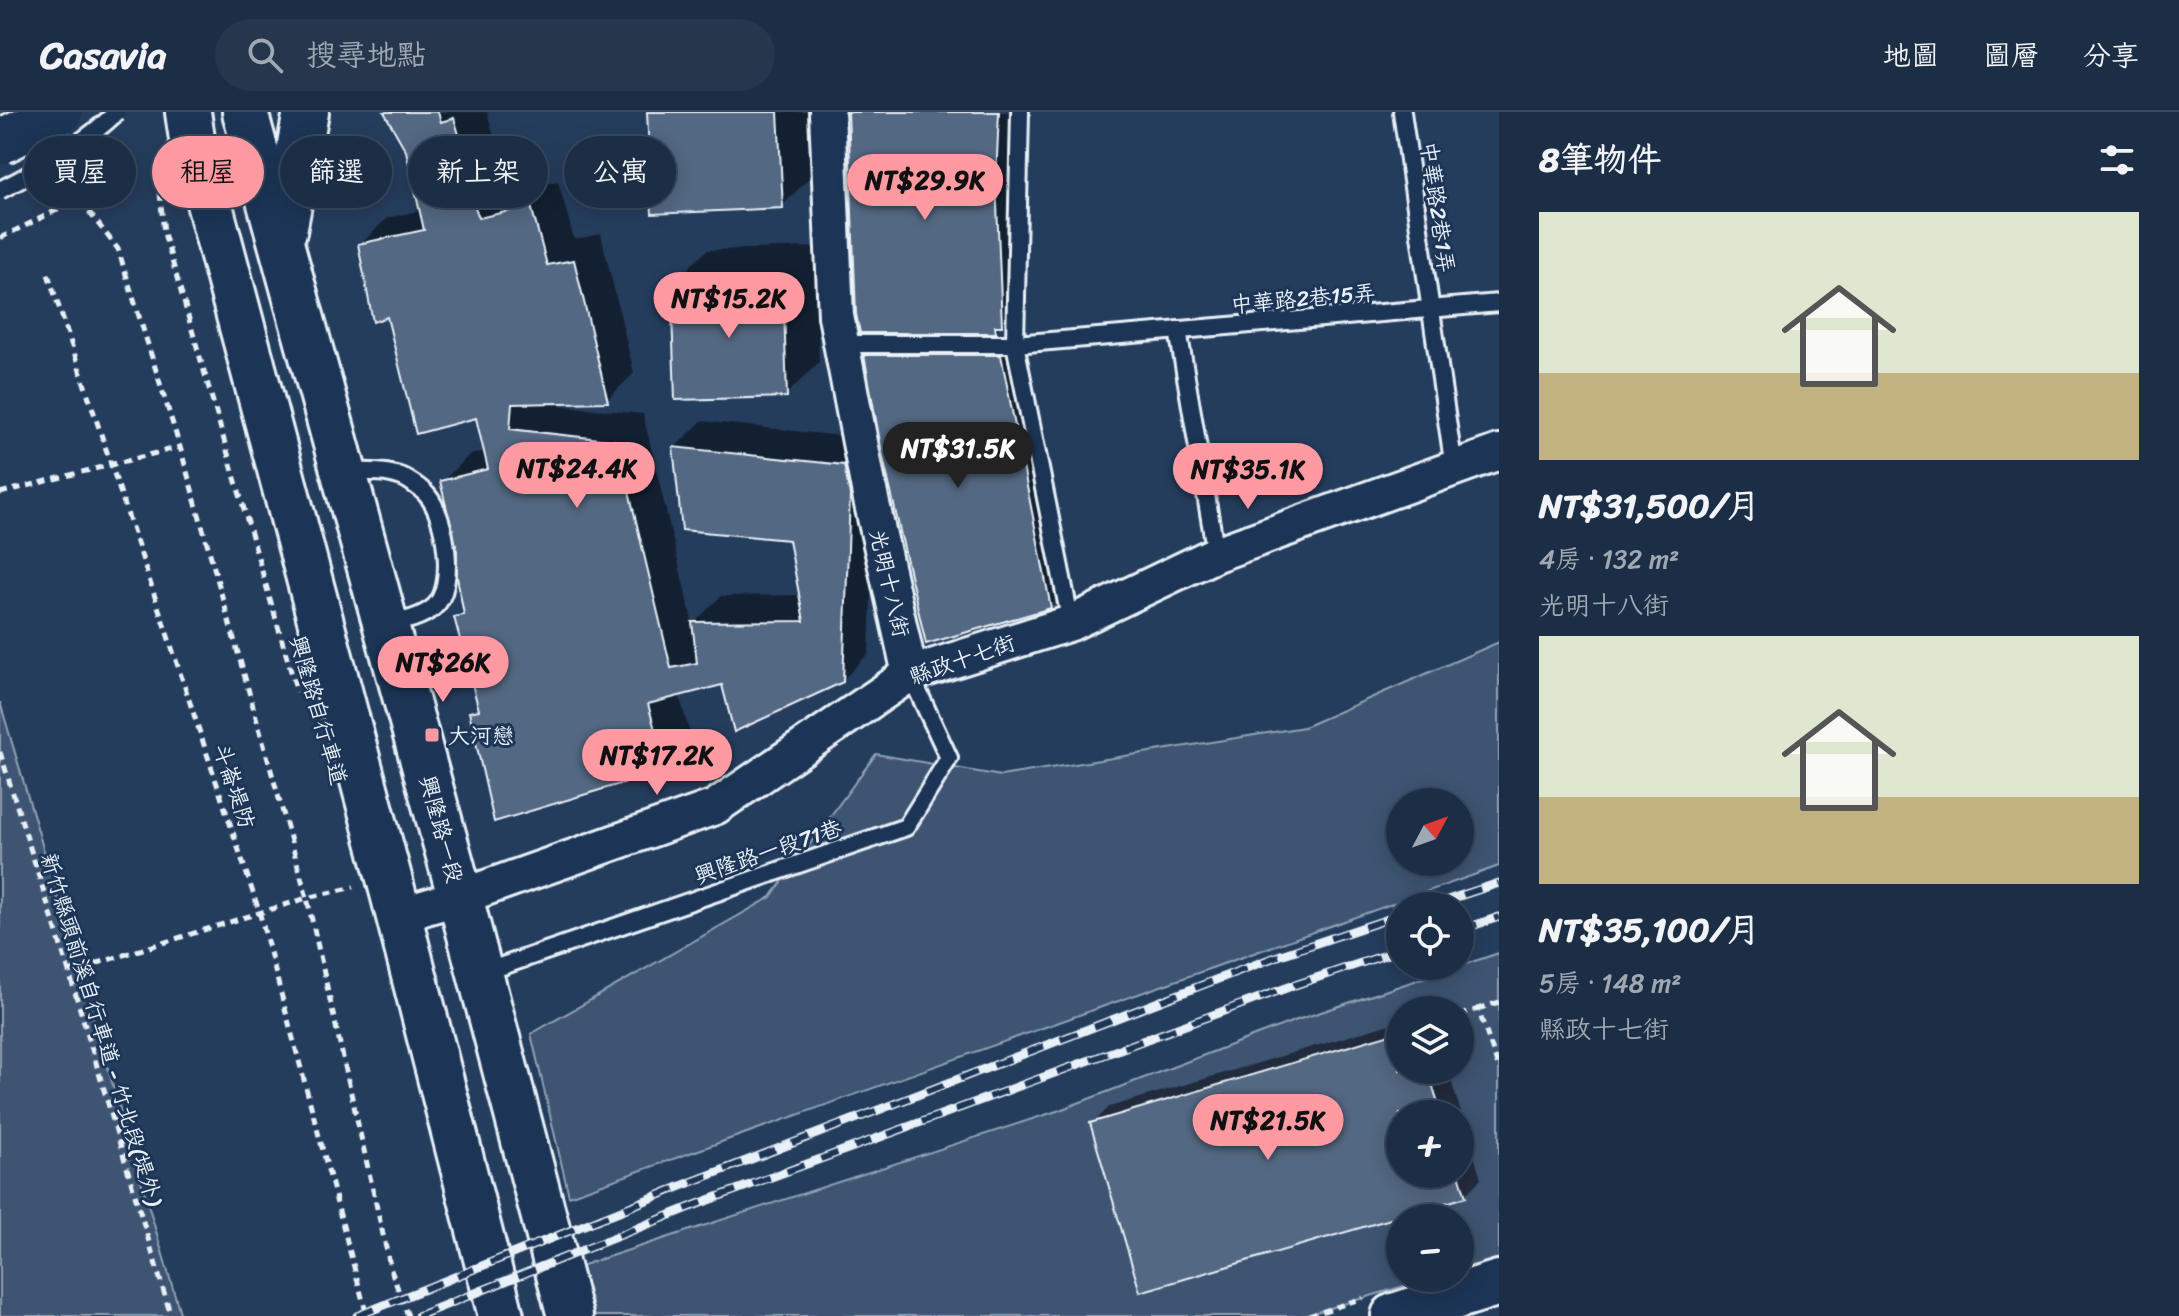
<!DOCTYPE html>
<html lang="zh-TW">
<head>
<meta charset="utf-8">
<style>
  :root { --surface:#1c2e46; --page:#25364d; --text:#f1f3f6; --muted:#a0a8b3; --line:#3a4a5f; --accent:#ff9aa2 }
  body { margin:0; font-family:Sriracha,"LXGW WenKai TC",sans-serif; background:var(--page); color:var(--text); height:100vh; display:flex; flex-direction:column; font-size:30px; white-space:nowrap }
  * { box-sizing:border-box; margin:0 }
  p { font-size:26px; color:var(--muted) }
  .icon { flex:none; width:44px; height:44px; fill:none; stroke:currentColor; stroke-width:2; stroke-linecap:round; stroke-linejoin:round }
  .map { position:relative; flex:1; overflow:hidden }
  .sheet { display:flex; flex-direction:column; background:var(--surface); width:680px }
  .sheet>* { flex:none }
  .top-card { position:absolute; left:24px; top:24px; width:760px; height:72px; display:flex; gap:16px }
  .needle { width:52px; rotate:49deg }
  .controls { position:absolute; left:1386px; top:676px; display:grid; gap:16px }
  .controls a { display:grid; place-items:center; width:88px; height:88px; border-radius:50%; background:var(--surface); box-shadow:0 4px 20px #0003,0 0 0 2px var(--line); font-size:40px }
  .price { position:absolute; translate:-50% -68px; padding:0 18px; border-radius:28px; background:var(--accent); color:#111; font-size:26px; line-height:52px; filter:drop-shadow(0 2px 4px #0008) }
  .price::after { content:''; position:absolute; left:50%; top:48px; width:24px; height:18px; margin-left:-12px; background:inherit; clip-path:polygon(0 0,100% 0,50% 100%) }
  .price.on { background:#222; color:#fff }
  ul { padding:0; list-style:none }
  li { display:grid; align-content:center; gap:16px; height:424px; padding:0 40px }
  li span { display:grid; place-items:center; height:248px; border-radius:0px; color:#555 }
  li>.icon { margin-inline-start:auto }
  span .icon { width:144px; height:144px; fill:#fffc; stroke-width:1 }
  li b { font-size:34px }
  h2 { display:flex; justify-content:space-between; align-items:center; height:96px; padding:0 40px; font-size:34px }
  .tag { padding:0 28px; border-radius:36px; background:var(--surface); box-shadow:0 4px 20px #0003,0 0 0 2px var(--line); font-size:28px; line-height:72px }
  .tag.on { background:var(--accent); color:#111 }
  header { display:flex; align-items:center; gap:48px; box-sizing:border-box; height:112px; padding:0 40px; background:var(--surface); border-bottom:2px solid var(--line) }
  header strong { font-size:38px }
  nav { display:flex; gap:44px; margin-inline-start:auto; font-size:28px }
  .search { width:560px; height:72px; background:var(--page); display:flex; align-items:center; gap:20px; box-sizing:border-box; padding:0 28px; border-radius:44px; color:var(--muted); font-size:30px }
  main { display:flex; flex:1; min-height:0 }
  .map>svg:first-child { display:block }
</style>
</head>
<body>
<header>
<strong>Casavia</strong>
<div class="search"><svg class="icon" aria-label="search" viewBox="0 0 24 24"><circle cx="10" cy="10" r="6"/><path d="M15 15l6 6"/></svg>搜尋地點</div>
<nav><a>地圖</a><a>圖層</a><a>分享</a></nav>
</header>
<main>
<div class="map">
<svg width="1499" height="1204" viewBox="0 0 1499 1204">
  <rect width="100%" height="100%" fill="#253d5d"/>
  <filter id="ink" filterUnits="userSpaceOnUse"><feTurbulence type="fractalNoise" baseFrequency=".0125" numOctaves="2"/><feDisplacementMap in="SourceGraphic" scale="16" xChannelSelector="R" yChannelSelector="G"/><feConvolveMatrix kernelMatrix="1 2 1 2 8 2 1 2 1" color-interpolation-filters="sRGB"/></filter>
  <g filter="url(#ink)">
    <!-- green -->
    <g fill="#3e5472" stroke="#93a2b5" stroke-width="2" fill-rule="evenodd">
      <path d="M 1499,530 L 1499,754 L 569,1084 L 531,922 L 771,785 L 876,642 L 1001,664 L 1304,615 ZM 1400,690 L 1460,690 L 1460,750 L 1400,750 Z"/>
      <polygon points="0,590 181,1204 0,1204"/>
      <path d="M 1499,841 L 1499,1146 L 1460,1157 L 1460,1106 L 1400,1106 L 1400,1166 L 1431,1166 L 1303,1204 L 595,1204 L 580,1154 L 1057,999 L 1294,909 ZM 1400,898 L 1460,898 L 1460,958 L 1400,958 ZM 1400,1002 L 1460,1002 L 1460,1062 L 1400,1062 Z"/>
    </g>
    <!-- shadow -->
    <g fill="#0007" fill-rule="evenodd">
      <polygon points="386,0 487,0 495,28 489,34 506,80 558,69 574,127 601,122 634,261 607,288 546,289 546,292 643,302 693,512 721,484 801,483 791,426 675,335 702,309 870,327 876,355 869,541 842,569 724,570 679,582 692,629 665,656 471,601 480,593 456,505 465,497 459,439 442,370 469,343 486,339 478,304 360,133 387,106 422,98 407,39"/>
      <polygon points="649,0 812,0 815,60 782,94"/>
      <polygon points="850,0 1013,0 1011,203 996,219"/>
      <polygon points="816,135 819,250 786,283 673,171 707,138"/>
      <polygon points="882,228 1016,228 1066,479 1050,495 866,244"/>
      <path d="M 1400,909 L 1400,958 L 1448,958 L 1481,1067 L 1465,1083 L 1093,1011 L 1109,995 ZM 1400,1002 L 1460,1002 L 1460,1062 L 1400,1062 Z"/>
    </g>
    <!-- building -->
    <g fill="#536782" stroke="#e8f1f8" stroke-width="2">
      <polygon points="384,0 438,0 441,10 454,6 469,56 461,57 479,106 531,94 547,153 574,148 608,290 512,292 510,317 617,329 671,556 697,551 692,510 804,509 789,428 682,418 673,335 844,353 850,383 843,570 734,620 722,573 648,592 666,658 494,710 469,600 479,598 454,505 464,503 457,465 457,439 440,369 488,357 476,306 416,322 387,205 373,210 358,132 424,118 406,39"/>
      <polygon points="647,0 778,0 783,96 652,102"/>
      <polygon points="848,0 999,0 996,68 1002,214 995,214 996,221 860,221 856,202"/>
      <polygon points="783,167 787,285 675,288 671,170"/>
      <polygon points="864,243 1001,243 1051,496 926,532 882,341"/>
      <polygon points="1400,919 1400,958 1428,958 1441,1002 1400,1002 1400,1062 1459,1062 1466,1085 1140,1180 1090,1011"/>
    </g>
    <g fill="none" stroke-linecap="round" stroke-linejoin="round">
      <!-- lane casing -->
      <g stroke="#e8f1f8" stroke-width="22">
        <g id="lane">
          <polyline points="1020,0 1015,232 1071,511"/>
          <polyline points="1402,0 1454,356"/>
          <polyline points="1178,218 1216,442"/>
          <polyline points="841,232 1015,232 1499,191"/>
          <path d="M 346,360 C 364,360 384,358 402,365 C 409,368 422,377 427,383 C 446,404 457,475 434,495 C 421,506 404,509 388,512"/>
          <polyline points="482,861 906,715 949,646 910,562"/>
        </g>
      </g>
      <!-- street casing -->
      <g stroke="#e8f1f8" stroke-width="40">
        <g id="street">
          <polyline points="827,0 836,204 870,383 910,562"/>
          <polyline points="399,803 460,785 715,695 910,562 1071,511 1216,442 1499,340"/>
        </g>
      </g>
      <!-- secondary casing -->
      <g stroke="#e8f1f8" stroke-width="50">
        <g id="secondary">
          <polyline points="188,0 192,27 393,781 501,1204"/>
          <polyline points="245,0 454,762 570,1204"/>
          <polyline points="284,119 306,0"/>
          <polyline points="1394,1204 1499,1171"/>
        </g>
      </g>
      <!-- path -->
      <g stroke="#e8f1f8" stroke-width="5" stroke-dasharray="8 6" stroke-linecap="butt">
        <polyline points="157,53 164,121 297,580"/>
        <polyline points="63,67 118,137 180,335 307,786 354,775"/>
        <polyline points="48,162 259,799 367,1204"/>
        <polyline points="0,381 180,335"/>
        <polyline points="0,640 69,860 171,1204"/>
        <polyline points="69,860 307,786 391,1158 408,1204"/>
        <polyline points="1478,897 1499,890"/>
        <polyline points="1460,903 1478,897 1499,957"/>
        <polyline points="1309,1204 1363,1186"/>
      </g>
      <!-- lane -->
      <use href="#lane" stroke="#1d3557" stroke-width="16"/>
      <!-- street -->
      <use href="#street" stroke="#1d3557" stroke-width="34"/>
      <!-- secondary -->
      <use href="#secondary" stroke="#1d3557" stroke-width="44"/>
      <!-- rail casing -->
      <g stroke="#e8f1f8" stroke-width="9">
        <g id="rail">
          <polyline points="1429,794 1499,771"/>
          <polyline points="1460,818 1499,805"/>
          <polyline points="357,1204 689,1071 1275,845 1400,803"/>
          <polyline points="418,1204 698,1092 1289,875 1400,838"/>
        </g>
      </g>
      <!-- rail -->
      <use href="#rail" stroke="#1d3557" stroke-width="6" stroke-dasharray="18" stroke-linecap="butt"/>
      <!-- lane-bridge casing -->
      <g stroke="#e8f1f8" stroke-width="22" stroke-linecap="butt">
        <path id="lane-bridge" d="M 0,78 C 42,57 83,32 117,0"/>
      </g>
      <!-- primary-bridge casing -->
      <g stroke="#e8f1f8" stroke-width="50" stroke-linecap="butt">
        <polyline id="primary-bridge" points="0,30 60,0"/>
      </g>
      <!-- path-bridge -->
      <polyline stroke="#e8f1f8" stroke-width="5" stroke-dasharray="8 6" stroke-linecap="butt" points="0,126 57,98 87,56"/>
      <!-- lane-bridge -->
      <use href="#lane-bridge" stroke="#1d3557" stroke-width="16"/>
      <!-- primary-bridge -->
      <use href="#primary-bridge" stroke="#1d3557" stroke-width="44"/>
    </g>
  </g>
  <!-- markers -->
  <rect fill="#ff9aa2" stroke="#1d3557" stroke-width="3" x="424" y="615" width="16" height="16" rx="4"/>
  <g text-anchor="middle" stroke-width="6" stroke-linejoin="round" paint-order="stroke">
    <!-- street labels -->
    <g font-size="22" fill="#e8f1f8" stroke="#1d3557">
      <text transform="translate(1438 95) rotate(82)" y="8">中華路2巷1弄</text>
      <text transform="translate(1303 186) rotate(-5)" y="8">中華路2巷15弄</text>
      <text transform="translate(890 471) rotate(77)" y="8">光明十八街</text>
      <text transform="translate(962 547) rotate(-19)" y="8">縣政十七街</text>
      <text transform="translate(319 598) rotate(74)" y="8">興隆路自行車道</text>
      <text transform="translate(235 674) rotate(72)" y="8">斗崙堤防</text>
      <text transform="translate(442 717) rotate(75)" y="8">興隆路一段</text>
      <text transform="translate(768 739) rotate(-19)" y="8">興隆路一段71巷</text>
      <text transform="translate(102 917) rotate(73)" y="8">新竹縣頭前溪自行車道 - 竹北段(堤外)</text>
    </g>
    <!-- poi labels -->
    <g font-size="22" fill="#e8f1f8" stroke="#1d3557" text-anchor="start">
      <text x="448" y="631">大河戀</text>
    </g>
  </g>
</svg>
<div class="controls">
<a><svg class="needle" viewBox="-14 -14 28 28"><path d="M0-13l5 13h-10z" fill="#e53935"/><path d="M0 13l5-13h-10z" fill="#a0a8b3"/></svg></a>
<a><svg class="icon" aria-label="locate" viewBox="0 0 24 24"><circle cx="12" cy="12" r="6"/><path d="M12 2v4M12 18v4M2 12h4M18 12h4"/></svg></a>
<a><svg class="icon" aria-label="layers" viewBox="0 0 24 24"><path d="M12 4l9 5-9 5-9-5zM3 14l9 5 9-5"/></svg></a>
<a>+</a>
<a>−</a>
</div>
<b class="price" style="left:925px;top:110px">NT$29.9K</b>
<b class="price" style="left:729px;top:228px">NT$15.2K</b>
<b class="price on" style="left:958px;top:378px">NT$31.5K</b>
<b class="price" style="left:577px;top:398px">NT$24.4K</b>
<b class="price" style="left:1248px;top:399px">NT$35.1K</b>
<b class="price" style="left:443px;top:592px">NT$26K</b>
<b class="price" style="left:657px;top:685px">NT$17.2K</b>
<b class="price" style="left:1268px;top:1050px">NT$21.5K</b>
<div class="top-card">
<a class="tag">買屋</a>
<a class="tag on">租屋</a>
<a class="tag">篩選</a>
<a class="tag">新上架</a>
<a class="tag">公寓</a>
</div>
</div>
<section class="sheet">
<h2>8筆物件<svg class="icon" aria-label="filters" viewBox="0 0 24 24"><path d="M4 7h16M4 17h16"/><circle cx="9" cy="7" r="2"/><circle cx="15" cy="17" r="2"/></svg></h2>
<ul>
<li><span style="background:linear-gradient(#dfe7d0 65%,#c2b280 0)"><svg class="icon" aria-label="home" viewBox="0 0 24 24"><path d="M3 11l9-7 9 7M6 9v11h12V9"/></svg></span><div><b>NT$31,500/月</b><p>4房 · 132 m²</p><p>光明十八街</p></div></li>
<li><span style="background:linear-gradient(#dfe7d0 65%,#c2b280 0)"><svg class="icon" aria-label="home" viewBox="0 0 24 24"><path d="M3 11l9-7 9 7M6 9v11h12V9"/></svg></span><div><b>NT$35,100/月</b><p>5房 · 148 m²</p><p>縣政十七街</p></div></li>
</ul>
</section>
</main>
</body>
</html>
